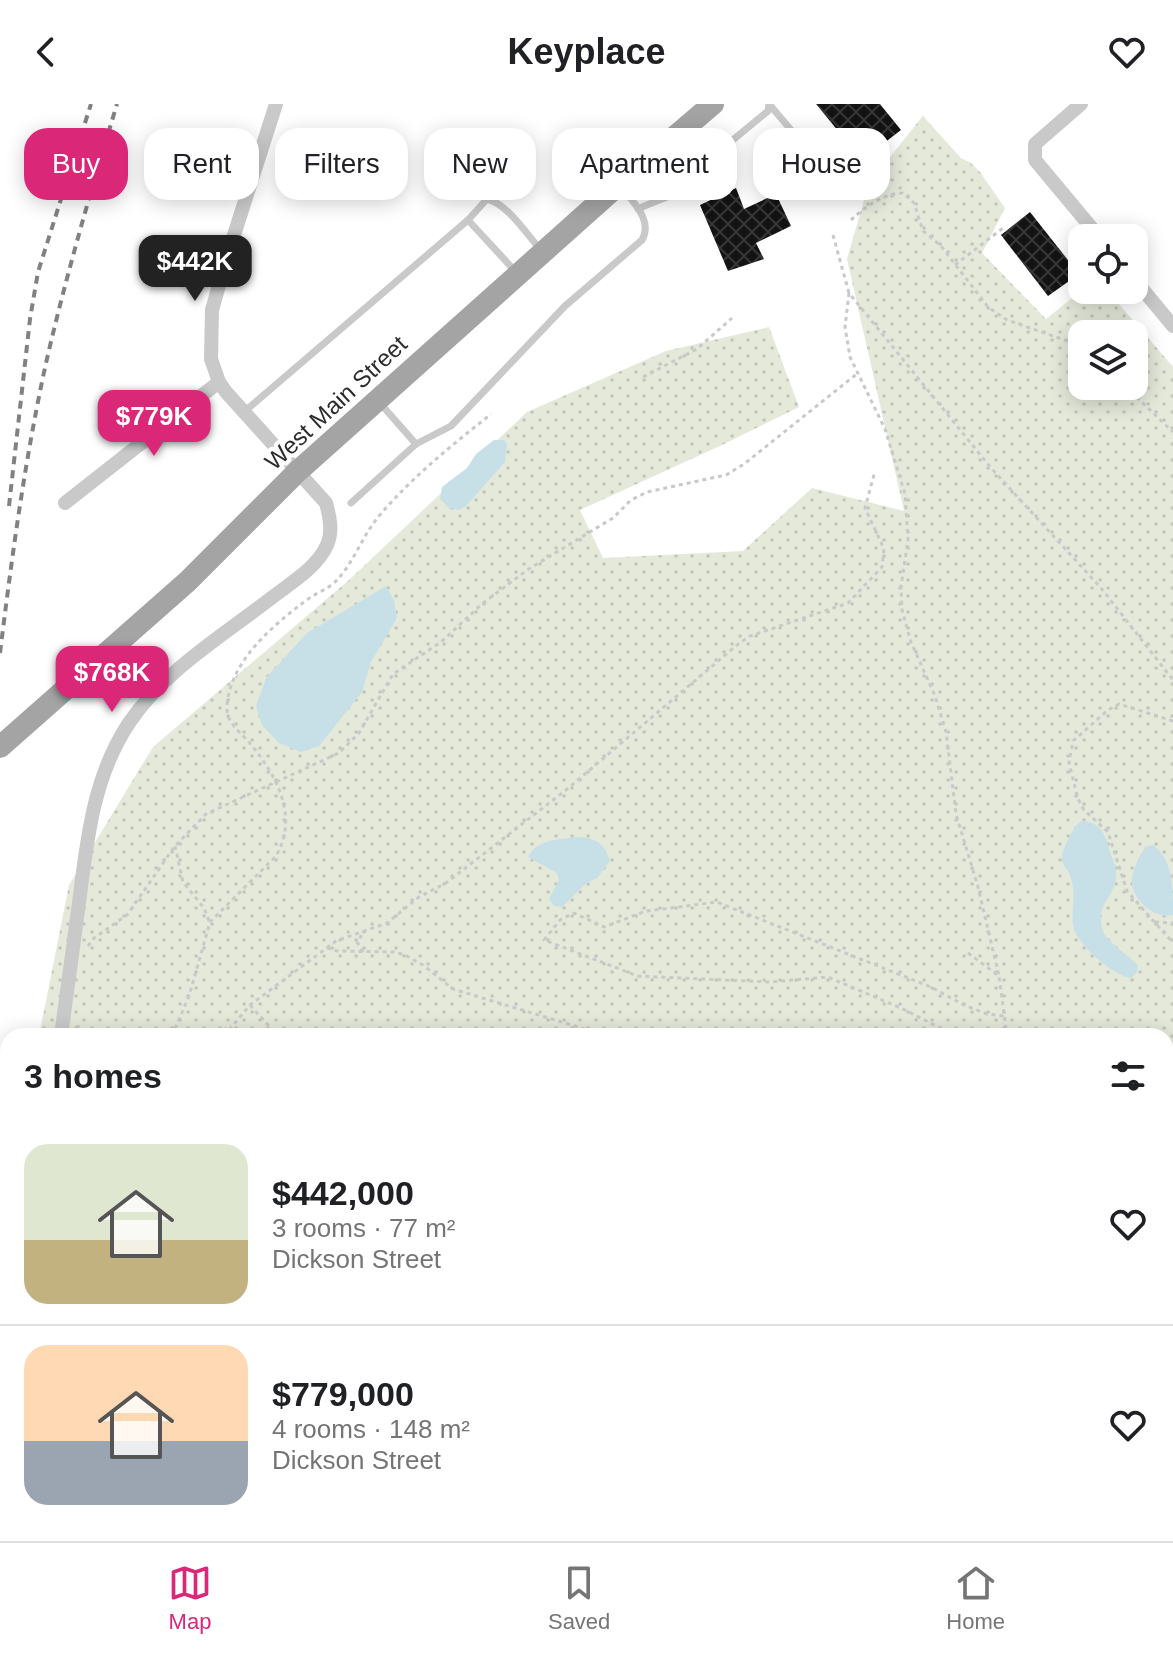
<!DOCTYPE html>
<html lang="en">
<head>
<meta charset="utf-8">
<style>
  :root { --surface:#fff; --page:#f2f2f2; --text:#202124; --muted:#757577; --line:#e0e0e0; --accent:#db2777 }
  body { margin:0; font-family:Arial,sans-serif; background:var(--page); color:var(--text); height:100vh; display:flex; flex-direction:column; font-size:30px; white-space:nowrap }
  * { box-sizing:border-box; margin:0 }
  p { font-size:26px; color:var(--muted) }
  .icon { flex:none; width:44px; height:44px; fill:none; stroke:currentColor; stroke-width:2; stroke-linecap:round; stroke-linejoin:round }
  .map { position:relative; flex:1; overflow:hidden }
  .sheet { position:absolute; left:0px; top:924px; width:1174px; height:514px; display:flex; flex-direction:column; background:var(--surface); border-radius:24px 24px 0 0; box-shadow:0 4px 20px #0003 }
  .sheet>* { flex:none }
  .hud { position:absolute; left:24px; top:24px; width:1126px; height:72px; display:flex; gap:16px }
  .tools { position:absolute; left:1068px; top:120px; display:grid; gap:16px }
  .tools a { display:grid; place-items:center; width:80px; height:80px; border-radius:16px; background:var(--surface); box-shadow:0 4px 20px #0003; font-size:40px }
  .price { position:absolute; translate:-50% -68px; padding:0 18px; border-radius:16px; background:var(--accent); color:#fff; font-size:26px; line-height:52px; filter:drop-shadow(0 2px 4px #0008) }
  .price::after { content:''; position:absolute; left:50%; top:48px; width:24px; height:18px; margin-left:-12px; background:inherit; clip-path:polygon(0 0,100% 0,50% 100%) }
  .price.on { background:#222; color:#fff }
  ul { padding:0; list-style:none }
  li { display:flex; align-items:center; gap:24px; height:200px; padding:0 24px }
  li+li { border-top:2px solid var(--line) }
  li span { display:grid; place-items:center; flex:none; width:224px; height:160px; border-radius:24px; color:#555 }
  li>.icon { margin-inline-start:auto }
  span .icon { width:96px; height:96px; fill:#fffc; stroke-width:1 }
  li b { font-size:34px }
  h2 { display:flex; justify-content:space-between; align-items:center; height:96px; padding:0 24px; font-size:34px }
  .tag { padding:0 28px; border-radius:24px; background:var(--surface); box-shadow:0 4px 20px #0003; font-size:28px; line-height:72px }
  .tag.on { background:var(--accent); color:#fff }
  header { display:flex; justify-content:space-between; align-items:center; height:104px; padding:0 24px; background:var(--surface); font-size:36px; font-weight:700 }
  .dock { display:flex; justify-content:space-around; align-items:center; height:112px; border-top:2px solid var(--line); background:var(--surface); font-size:22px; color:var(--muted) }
  .dock a { display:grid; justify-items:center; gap:4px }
  .dock .on { color:var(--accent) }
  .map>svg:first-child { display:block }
</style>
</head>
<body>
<header><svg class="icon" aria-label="back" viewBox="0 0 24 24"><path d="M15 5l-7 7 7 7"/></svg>Keyplace<svg class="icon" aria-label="heart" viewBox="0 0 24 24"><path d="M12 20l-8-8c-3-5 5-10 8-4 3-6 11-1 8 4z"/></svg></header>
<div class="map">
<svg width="1173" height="1437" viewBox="0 0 1173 1437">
  <defs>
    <pattern id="grass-dots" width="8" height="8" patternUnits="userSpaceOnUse" patternTransform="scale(2)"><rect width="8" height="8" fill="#e4e9da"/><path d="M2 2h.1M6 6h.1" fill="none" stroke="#c4c8bb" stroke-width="1.8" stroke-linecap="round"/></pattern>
    <pattern id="building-cross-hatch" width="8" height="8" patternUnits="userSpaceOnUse" patternTransform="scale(2)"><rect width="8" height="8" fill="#131313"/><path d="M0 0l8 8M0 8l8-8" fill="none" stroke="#363636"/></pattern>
  </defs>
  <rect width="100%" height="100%" fill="#fff"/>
  <!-- grass -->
  <g fill="url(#grass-dots)" fill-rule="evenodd">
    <path d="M 923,12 L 961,54 L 971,59 L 980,68 L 1005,104 L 982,149 L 1046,215 L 1082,186 L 1107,186 L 1173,263 L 1173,1437 L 206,1437 L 196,1430 L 1166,1430 L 1166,932 L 39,932 L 69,781 L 153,643 L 349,476 L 527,308 L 666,247 L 769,223 L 799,303 L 722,341 L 580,406 L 603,454 L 743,447 L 812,384 L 904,407 L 847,155 L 869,79 ZM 1082,230 L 1134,230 L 1134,282 L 1082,282 Z"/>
    <path d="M 8,1081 L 8,1210 C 0,1167 0,1125 8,1081 Z"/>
  </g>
  <!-- water -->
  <g fill="#c7e0e8">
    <polygon points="494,336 504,336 507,340 505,358 466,402 459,406 449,404 440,395 442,383 467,364 476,350"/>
    <polygon points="386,482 394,497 397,514 371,558 362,588 319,642 301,648 279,639 262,621 256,602 266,574 307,529"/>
    <path d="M 1081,717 C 1100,718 1104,728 1109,744 C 1111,754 1118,762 1116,774 C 1113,796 1095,800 1103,827 C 1106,837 1130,853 1138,861 L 1137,868 L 1131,874 C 1113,872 1075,839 1073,821 C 1071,809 1075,796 1073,783 C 1069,754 1052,766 1070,732 C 1073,725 1075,722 1081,717 Z"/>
    <path d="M 578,733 C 597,734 604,739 610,757 L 598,773 L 583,782 L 562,803 L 554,802 L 549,795 L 559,776 L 557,769 L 528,753 C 537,735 560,735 578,733 Z"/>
    <path d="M 1153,741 C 1173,756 1173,783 1173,811 C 1154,816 1129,794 1132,773 C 1134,763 1140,752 1145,743 Z"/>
  </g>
  <!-- building -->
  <g fill="url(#building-cross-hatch)">
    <polygon points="816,0 880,0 901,26 862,56"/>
    <polygon points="736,84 744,105 776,90 791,122 756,139 764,155 728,167 700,101"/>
    <polygon points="1030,108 1079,170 1048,192 1001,131"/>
  </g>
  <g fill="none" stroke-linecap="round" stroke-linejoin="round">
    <!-- path -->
    <g stroke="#c9c9c9" stroke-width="3" stroke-dasharray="4 4" stroke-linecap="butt">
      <path d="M 851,116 C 865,103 884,89 903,89 L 914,99 L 923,127 L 941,142 L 988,203 L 1007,216 L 1082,242"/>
      <polyline points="833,131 849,189 991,364 1101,484 1173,576"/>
      <polyline points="955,161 1003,124"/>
      <polyline points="849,189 845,223 850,253 885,325 905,390 908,436 901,483 902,506 911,538 935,592 946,628 956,710 978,783 999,872"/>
      <polyline points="643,273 697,245 732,214"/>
      <polyline points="1125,282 1173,328"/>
      <polyline points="1173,617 1119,600 1108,606 1073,637 1069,659 1078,695 1084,706 1108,728 1127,787 1173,839"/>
      <polyline points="175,742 183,778 204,804 209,817"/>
      <polyline points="1155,818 1173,819"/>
      <polyline points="88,842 94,834 127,811 175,742 206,710 339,649 359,629 393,570 441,538 482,500 527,466 613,414 631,396 647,388 726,371 744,360 858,269"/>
      <polyline points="327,844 337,847 394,848 405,851 423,861 453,885 608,932"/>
      <polyline points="363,848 357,838 364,828"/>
      <polyline points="968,849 999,872 1007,932"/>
      <polyline points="250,901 278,932"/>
      <polyline points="78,932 78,921"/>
      <path d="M 172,932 L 189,892 L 210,818 L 276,752 C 300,711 275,669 248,637 C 238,626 226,618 227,602 C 230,558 271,523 304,498 C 314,490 326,486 335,478 C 354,459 362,432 379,412 C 412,373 451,342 491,310"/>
      <polyline points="218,932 230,921"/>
      <polyline points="224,932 250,901 336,837 387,819 419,793 446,779 566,686 737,541 750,532 848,499 882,463 884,445 865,404 875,367"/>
      <polyline points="956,932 903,905 828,873 770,878 638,872 544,836 560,816 574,809 604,823 646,807 717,798 931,883 964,901 987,910 1004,912"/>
      <polyline points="1166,1077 1173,1083"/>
      <polyline points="1166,1304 1173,1310"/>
      <polyline points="1166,1428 1173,1429"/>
      <polyline points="424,1430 427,1437"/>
      <polyline points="461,1430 468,1437"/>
      <polyline points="951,1430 954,1437"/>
      <polyline points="1036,1430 1056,1430"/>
      <polyline points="1078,1430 1095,1437"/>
      <polyline points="456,1437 457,1430"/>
      <polyline points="1168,1437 1173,1434"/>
    </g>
    <!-- service -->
    <g stroke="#c9c9c9" stroke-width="7">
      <polyline points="769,0 836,79"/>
      <polyline points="711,54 768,7 769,0"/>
      <path d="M 638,105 C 679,86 736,78 694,23"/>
      <polyline points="468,116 516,168"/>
      <polyline points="379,298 416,340"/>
      <path d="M 244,308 L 468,116 L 487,95 C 508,100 527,131 541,146"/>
      <path d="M 351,399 L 416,340 L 451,322 L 565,202 L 642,136 C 653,117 634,99 622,84"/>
    </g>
    <!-- minor -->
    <g stroke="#c9c9c9" stroke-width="14">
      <polyline points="1081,0 1035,40 1035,56 1100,134"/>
      <polyline points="1134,175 1173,222"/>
      <polyline points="65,399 219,278"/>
      <path d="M 61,932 C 67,888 73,843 79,799 C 87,736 93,673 129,619 C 164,567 221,533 270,495 C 289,480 317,464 327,441 C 333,428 330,413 326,399 L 226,288 L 219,278 L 211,255 L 212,206 L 227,153 L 276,0"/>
      <polyline points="0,1417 8,1353"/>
    </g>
    <!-- primary -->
    <polyline stroke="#a4a4a4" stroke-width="22" points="0,643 188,477 297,368 616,83 713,0"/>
    <!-- rail -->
    <g stroke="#818181" stroke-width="4" stroke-dasharray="8 6" stroke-linecap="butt">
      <polyline points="9,402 30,215 38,168 91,0"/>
      <path d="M 0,549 C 12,452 25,355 46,259 C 66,172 91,86 117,0"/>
    </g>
  </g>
  <g text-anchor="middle" stroke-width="8" stroke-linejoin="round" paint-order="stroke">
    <!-- street labels -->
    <g font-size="24" fill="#2c2c2c" stroke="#fff">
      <text transform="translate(336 299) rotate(-43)" y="8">West Main Street</text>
    </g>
  </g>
</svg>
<div class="tools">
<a><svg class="icon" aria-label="locate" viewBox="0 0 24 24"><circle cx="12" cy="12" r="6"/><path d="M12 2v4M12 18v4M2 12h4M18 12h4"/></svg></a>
<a><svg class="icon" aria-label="layers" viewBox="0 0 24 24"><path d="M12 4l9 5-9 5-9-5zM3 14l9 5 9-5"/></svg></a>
</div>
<b class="price on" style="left:195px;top:199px">$442K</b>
<b class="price" style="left:154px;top:354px">$779K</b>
<b class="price" style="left:112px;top:610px">$768K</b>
<div class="hud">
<a class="tag on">Buy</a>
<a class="tag">Rent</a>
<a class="tag">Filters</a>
<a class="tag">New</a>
<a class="tag">Apartment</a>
<a class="tag">House</a>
</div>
<section class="sheet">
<h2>3 homes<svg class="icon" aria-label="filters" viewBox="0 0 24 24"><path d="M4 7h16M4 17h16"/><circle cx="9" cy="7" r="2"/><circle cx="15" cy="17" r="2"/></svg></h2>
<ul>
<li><span style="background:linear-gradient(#dfe7d0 60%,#c2b280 0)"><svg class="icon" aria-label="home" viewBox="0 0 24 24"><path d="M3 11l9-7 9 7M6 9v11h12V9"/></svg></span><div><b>$442,000</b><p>3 rooms · 77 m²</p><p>Dickson Street</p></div><svg class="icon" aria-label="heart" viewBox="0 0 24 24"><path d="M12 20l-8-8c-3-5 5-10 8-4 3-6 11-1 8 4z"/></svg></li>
<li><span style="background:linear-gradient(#ffd9b3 60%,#9aa5b1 0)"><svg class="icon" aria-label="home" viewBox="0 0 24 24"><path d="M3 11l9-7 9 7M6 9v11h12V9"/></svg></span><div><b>$779,000</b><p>4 rooms · 148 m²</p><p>Dickson Street</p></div><svg class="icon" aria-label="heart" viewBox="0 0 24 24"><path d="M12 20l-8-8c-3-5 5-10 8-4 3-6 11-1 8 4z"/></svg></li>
</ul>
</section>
</div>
<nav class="dock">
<a class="on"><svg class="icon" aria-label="map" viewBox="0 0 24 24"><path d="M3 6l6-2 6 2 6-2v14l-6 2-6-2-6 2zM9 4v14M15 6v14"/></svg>Map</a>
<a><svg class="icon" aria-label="saved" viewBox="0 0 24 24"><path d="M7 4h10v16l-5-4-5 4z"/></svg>Saved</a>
<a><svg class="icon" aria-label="home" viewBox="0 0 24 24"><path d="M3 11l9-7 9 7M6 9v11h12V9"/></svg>Home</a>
</nav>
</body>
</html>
